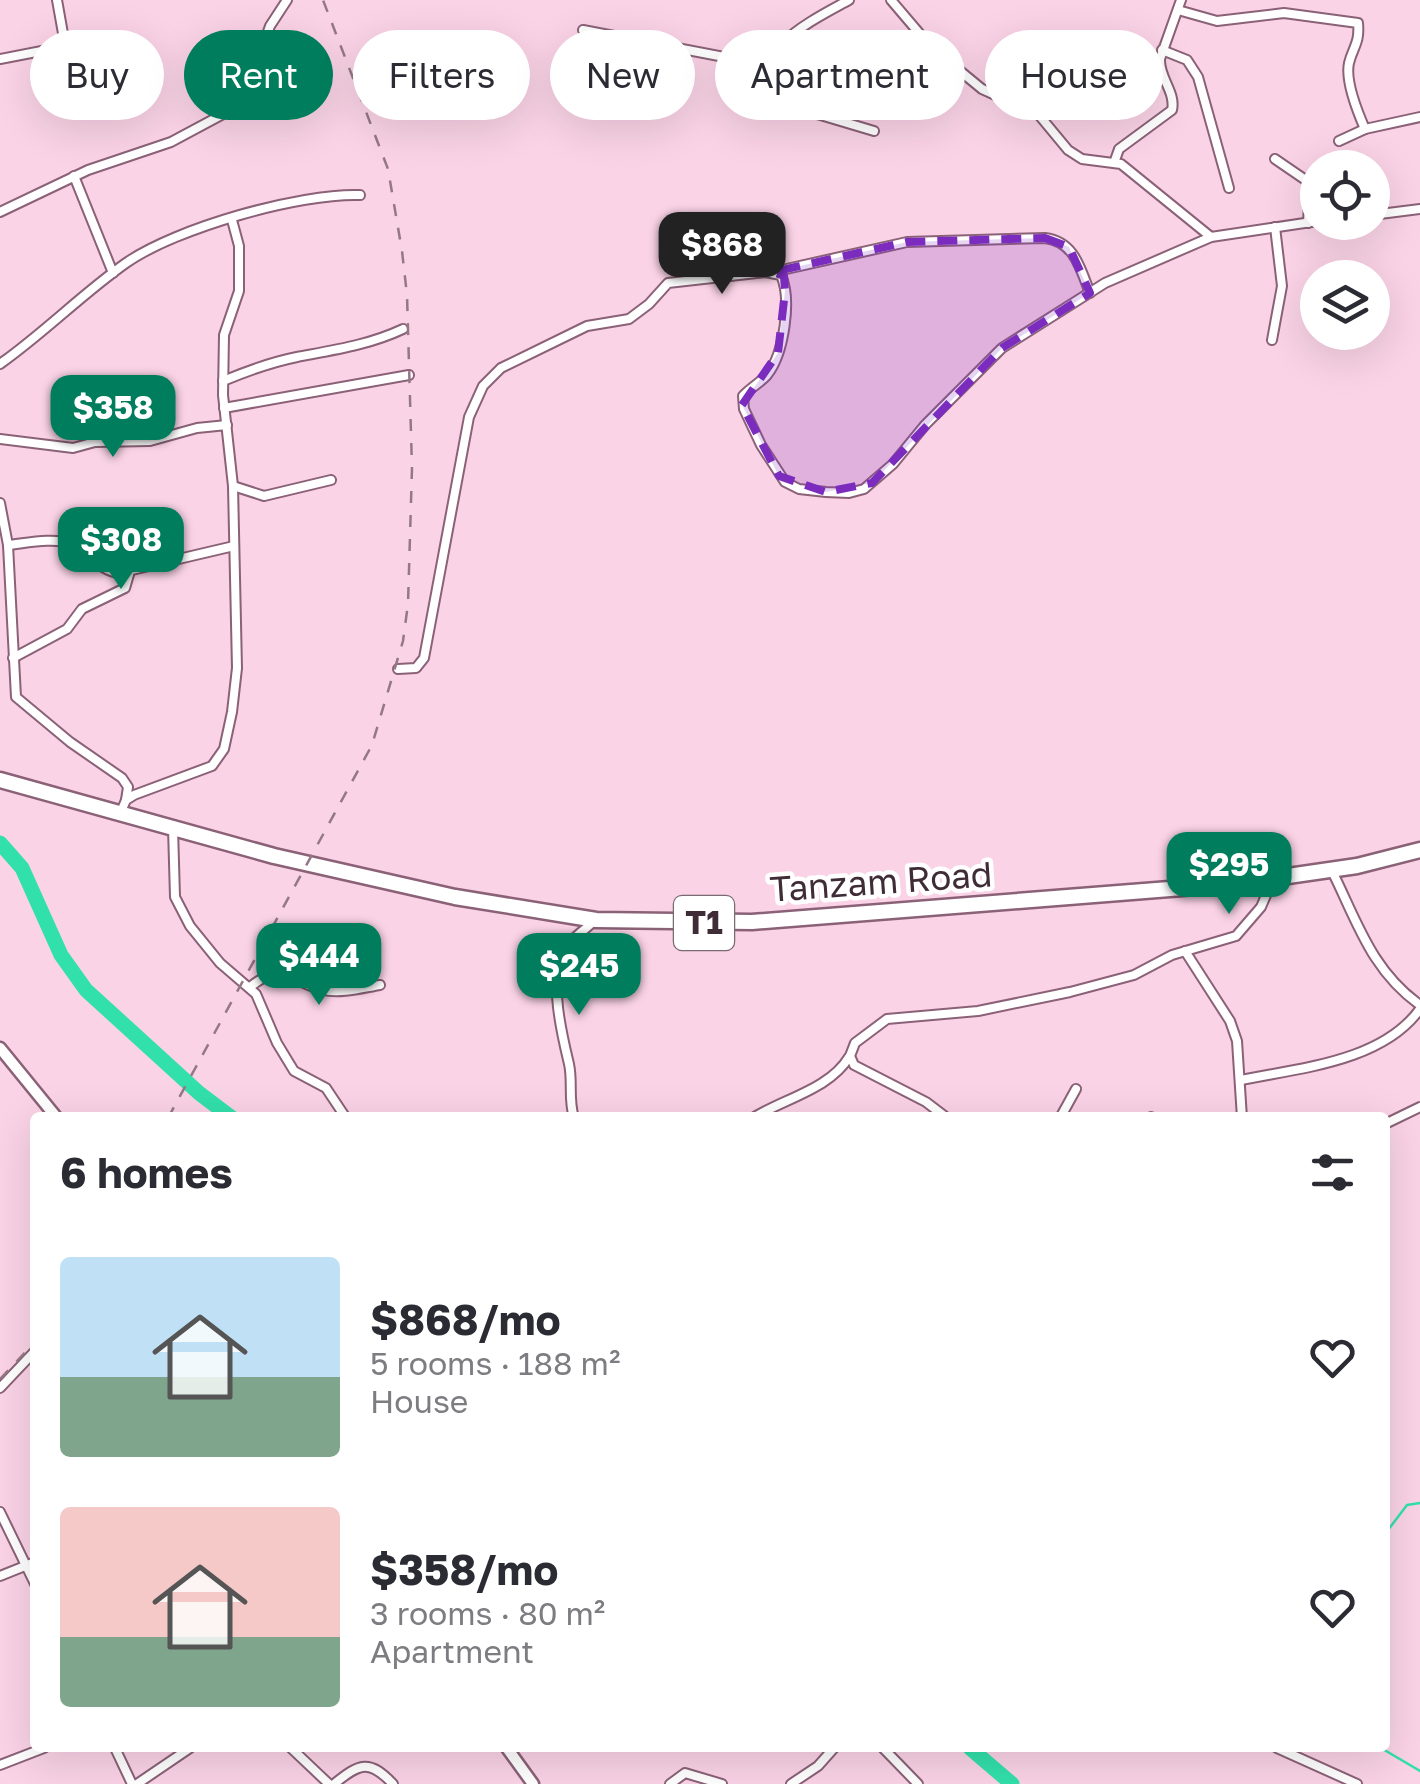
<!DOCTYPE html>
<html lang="en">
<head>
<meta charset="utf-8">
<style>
  :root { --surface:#fff; --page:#f7f7f7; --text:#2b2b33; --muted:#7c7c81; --accent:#007d5c }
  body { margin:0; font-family:"Golos Text",sans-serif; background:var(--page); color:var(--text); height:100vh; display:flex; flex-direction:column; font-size:38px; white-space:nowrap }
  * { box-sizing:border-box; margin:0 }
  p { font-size:32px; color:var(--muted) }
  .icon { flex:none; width:55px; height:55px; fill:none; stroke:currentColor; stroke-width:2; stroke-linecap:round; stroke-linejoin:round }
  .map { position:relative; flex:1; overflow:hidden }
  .panel { position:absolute; left:30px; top:1112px; width:1360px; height:640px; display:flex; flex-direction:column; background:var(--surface); border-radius:10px; box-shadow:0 10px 40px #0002 }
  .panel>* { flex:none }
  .hud { position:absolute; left:30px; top:30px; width:1360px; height:90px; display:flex; gap:20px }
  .fabs { position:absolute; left:1300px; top:150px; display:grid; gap:20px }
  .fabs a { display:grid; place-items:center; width:90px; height:90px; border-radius:50%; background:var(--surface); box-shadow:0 10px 40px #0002; font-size:50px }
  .price { position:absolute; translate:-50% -85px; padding:0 22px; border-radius:20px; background:var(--accent); color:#fff; font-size:32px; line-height:65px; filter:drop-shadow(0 2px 5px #0008) }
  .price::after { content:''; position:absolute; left:50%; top:60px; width:30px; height:22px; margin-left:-15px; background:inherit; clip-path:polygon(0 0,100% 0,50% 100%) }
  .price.on { background:#222; color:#fff }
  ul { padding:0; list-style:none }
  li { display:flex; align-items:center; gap:30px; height:250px; padding:0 30px }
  li span { display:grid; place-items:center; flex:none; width:280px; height:200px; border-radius:10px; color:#555 }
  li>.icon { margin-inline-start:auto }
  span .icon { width:120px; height:120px; fill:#fffc; stroke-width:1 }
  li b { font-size:42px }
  h2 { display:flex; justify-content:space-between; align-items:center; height:120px; padding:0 30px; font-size:42px }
  .chip { padding:0 35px; border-radius:45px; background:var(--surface); box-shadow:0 10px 40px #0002; font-size:35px; line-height:90px }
  .chip.on { background:var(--accent); color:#fff }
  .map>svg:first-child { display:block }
</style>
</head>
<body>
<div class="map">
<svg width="1420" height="1784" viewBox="0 0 1420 1784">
  <rect width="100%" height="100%" fill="#fad3e6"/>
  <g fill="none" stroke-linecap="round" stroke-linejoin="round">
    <!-- stream -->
    <g stroke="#32e0ab" stroke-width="2.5">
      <polyline points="1385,1534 1407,1505 1420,1503"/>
      <polyline points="1381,1748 1420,1771"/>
    </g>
    <!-- river -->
    <g stroke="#32e0ab" stroke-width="15">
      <polyline points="0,843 22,868 61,955 86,990 199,1093 232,1118"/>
      <polyline points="970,1748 1012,1784"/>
    </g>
    <!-- street casing -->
    <g stroke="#8b6177" stroke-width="12">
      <g id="street">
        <path d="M 849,0 C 815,19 745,51 770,100 L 874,131"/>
        <polyline points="891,0 931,47 982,89 1039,115 1068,150 1082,159 1121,164 1211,237"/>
        <path d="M 1178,10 L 1217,21 L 1284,13 L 1358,23 C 1360,43 1353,47 1349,63 C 1345,81 1358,113 1365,129"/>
        <polyline points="583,30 766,65"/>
        <polyline points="1162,50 1187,60 1198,77 1229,188"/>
        <polyline points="0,59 62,47 64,39 57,0"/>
        <polyline points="1339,141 1365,129 1420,117"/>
        <polyline points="1275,159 1310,183 1308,223"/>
        <path d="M 1114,163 L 1119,149 L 1172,110 C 1176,92 1159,78 1160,59 L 1181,0"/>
        <polyline points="74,176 113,273"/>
        <polyline points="0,212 88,170 171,142 257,96 254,70 270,26 287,0"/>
        <polyline points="1372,215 1420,209"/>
        <path d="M 773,272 L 907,242 L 1045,238 C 1075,242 1080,268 1090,293"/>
        <polyline points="1272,340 1282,286 1275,227"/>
        <path d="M 0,364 C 44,333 82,294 126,263 C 176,228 300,193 360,195"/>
        <path d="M 223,381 C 247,371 272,362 297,357 C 334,350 369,345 403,329"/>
        <polyline points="224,408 409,375"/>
        <polyline points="0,439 73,448 95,442 150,441 197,428 227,425"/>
        <polyline points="233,486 264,496 331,480"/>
        <polyline points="0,503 8,545 16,697 70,742 122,778 128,787 126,800"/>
        <path d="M 8,545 C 27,543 54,537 72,544 C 90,552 99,571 119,573 L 234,546"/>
        <polyline points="13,658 67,629 82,609 125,588 130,571"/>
        <path d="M 398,669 L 416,668 L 424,658 L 469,417 L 483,386 L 501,368 L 587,326 L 629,319 L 649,304 L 668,283 L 765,272 L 781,275 C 792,300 784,354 767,375 C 760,383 750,388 743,396 L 744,409 L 761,445 L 785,482 L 799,489 L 826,492 L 849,493 L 864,489 L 893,464 L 925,425 L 1002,348 L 1105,283 L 1211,237 L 1318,221"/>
        <polyline points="120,814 126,800 134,795 212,766 224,749 232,712 237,668 233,486 223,395 224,335 239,291 239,246 232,220"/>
        <polyline points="173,828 175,897 190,926 220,963 256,994 277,1043 294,1071 326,1088 346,1118"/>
        <path d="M 1332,871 C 1357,921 1371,970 1420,1005"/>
        <polyline points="1185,951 1230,1021 1237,1041 1242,1118"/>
        <path d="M 250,987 C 283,960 290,982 323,990 C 341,994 362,988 380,985"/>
        <path d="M 1241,1080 C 1299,1068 1382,1062 1420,1009"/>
        <path d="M 574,1118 C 568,1099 573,1082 569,1064 C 561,1030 546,974 570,943 C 576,935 586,929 593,922"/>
        <path d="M 753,1118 C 783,1099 830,1089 849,1057"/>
        <polyline points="947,1118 926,1102 854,1065 850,1056 855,1043 887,1019 978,1011 1070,992 1134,975 1172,955 1236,936 1261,907 1273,879"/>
        <polyline points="1060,1118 1076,1089"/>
        <polyline points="1151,1118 1151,1117"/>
        <polyline points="1385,1124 1420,1107"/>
        <polyline points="0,1388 35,1351"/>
        <polyline points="0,1512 35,1584"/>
        <polyline points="0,1576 35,1562"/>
        <polyline points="115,1748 132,1784"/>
        <polyline points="291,1748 329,1784"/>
        <polyline points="883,1748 918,1784"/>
        <polyline points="1277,1748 1357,1784"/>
        <polyline points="0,1765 44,1748"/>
        <polyline points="137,1784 190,1748"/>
        <path d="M 334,1784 C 360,1763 369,1759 393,1784"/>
        <polyline points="670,1784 685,1773 722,1784"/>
        <polyline points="791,1784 818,1766 834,1748"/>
      </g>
    </g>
    <!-- secondary casing -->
    <g stroke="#8b6177" stroke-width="15">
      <g id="secondary">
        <polyline points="0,1048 57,1118"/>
        <polyline points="507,1748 533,1784"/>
      </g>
    </g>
    <!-- highway casing -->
    <g stroke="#8b6177" stroke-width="19">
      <polyline id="highway" points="0,780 274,856 455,897 596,920 752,922 1233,884 1357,866 1420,850"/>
    </g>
    <!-- street -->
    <use href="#street" stroke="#fff" stroke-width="8"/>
    <!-- secondary -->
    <use href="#secondary" stroke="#fff" stroke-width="10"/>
    <!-- highway -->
    <use href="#highway" stroke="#fff" stroke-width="14"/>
    <!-- rail -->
    <g stroke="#947886" stroke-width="2.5" stroke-dasharray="12 12" stroke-linecap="butt">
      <polyline points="168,1118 372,745 403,641 408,604 412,468 407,295 402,251 388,169 323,0"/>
      <polyline points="0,1379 35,1342"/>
    </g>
  </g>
  <!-- marked area -->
  <path fill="#7b2cbf" fill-opacity="0.2" stroke="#7b2cbf" stroke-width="8" stroke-dasharray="20 12" stroke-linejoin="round" d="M 1045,238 L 1069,247 L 1090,293 L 1002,348 L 872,483 L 826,492 L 779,476 L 742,405 L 778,353 L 785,291 L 784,276 L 773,272 L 907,242 Z"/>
  <g text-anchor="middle" stroke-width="9" stroke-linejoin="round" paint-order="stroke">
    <!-- shield labels -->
    <rect fill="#fff" stroke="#796b72" stroke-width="2.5" x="674" y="896" width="60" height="54" rx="8"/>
    <g font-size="32" font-weight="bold" fill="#3f2c36">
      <text x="704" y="934">T1</text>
    </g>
    <!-- street labels -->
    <g font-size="35" fill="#3f2c36" stroke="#fff">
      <text transform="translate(881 882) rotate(-4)" y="12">Tanzam Road</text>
    </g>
  </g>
</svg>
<div class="fabs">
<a><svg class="icon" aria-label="locate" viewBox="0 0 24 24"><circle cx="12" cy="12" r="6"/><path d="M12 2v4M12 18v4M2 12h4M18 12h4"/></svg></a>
<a><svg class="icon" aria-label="layers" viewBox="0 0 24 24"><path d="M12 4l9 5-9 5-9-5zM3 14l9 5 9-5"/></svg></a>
</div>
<b class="price on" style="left:722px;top:297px">$868</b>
<b class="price" style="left:113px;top:460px">$358</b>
<b class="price" style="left:121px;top:592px">$308</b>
<b class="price" style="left:1229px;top:917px">$295</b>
<b class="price" style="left:319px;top:1008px">$444</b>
<b class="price" style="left:579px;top:1018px">$245</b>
<div class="hud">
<a class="chip">Buy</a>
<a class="chip on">Rent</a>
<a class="chip">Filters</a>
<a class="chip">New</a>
<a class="chip">Apartment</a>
<a class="chip">House</a>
</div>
<section class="panel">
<h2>6 homes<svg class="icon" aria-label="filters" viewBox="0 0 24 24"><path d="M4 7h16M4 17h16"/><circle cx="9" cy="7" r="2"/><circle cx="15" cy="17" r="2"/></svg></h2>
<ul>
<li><span style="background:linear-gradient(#bfe0f5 60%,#7fa58c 0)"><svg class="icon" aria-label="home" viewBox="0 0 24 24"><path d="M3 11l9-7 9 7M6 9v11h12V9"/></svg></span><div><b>$868/mo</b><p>5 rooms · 188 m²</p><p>House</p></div><svg class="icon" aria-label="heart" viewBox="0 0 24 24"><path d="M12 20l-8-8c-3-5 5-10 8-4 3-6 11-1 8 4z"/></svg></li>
<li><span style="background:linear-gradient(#f6c9c9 65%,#7fa58c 0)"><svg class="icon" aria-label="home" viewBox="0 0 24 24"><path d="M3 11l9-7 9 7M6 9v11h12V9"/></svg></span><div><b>$358/mo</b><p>3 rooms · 80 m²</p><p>Apartment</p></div><svg class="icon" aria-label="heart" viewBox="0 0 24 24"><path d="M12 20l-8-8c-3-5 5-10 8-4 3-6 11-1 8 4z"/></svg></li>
</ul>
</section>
</div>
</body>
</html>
